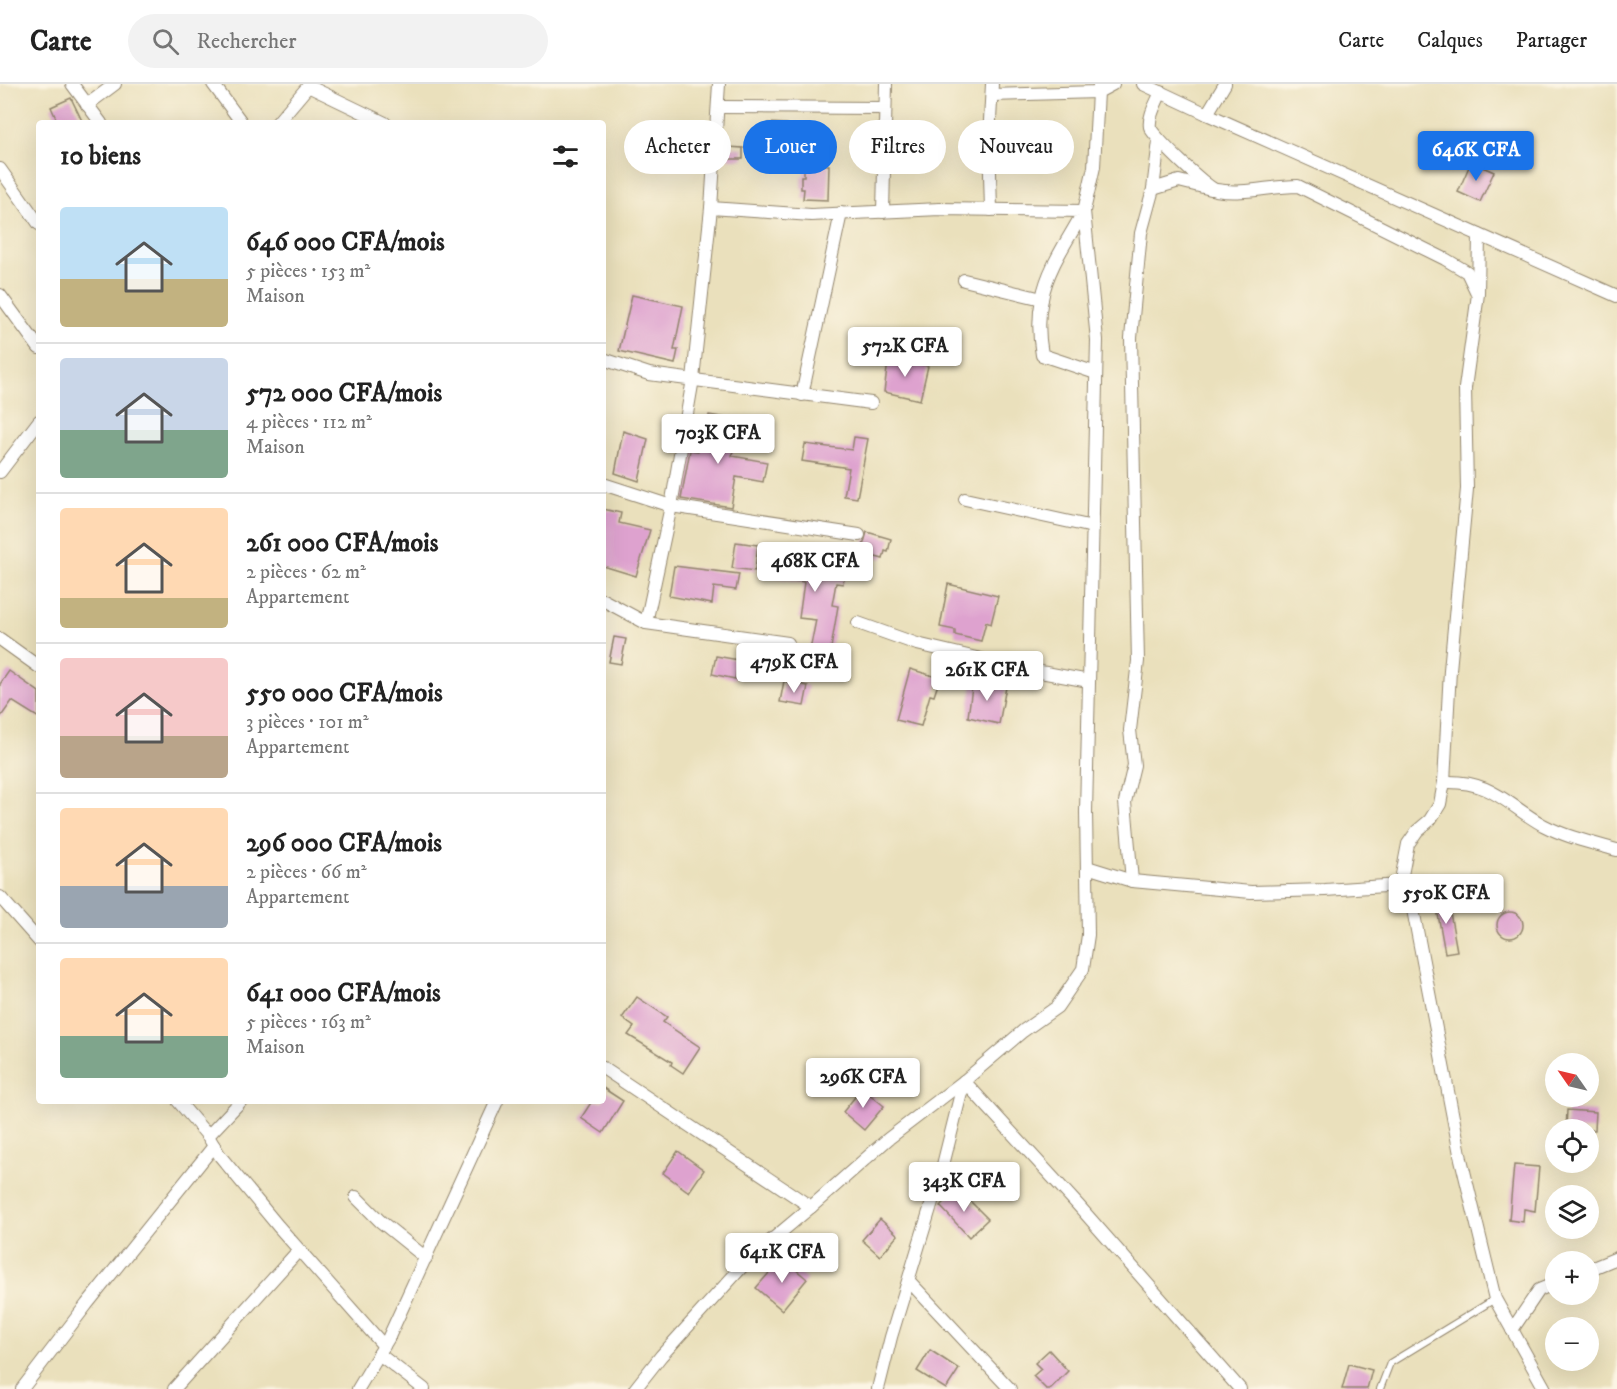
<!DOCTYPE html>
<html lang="fr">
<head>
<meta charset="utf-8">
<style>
  :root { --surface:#fff; --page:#f2f2f2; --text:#222; --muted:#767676; --line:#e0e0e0; --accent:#1a73e8 }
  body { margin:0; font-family:"IM FELL DW Pica",serif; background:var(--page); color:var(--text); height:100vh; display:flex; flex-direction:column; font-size:22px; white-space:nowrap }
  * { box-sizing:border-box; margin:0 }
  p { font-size:20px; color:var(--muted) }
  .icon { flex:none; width:33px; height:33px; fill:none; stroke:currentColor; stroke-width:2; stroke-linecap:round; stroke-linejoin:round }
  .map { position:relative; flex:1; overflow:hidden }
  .details { position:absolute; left:36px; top:36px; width:570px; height:984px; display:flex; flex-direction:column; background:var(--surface); border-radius:6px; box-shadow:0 6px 24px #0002 }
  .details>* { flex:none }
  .banner { position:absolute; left:624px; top:36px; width:570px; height:54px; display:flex; gap:12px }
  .needle { width:39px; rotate:304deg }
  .controls { position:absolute; left:1545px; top:969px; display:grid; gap:12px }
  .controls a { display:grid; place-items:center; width:54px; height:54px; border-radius:50%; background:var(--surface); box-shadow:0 6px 24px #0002; font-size:30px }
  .price { position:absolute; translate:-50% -51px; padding:0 14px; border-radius:6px; background:#fff; color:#222; font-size:20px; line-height:39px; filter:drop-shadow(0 2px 3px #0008) }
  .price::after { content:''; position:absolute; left:50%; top:36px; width:18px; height:14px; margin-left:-9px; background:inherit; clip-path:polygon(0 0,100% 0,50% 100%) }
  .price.on { background:var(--accent); color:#fff }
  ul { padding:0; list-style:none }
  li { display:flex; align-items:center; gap:18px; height:150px; padding:0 24px }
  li+li { border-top:2px solid var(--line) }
  li span { display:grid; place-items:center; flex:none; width:168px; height:120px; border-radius:6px; color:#555 }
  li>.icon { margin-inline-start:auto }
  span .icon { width:72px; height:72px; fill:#fffc; stroke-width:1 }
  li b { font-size:26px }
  h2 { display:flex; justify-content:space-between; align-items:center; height:72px; padding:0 24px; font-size:26px }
  .tag { padding:0 21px; border-radius:27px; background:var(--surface); box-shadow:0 6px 24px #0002; font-size:21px; line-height:54px }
  .tag.on { background:var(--accent); color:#fff }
  header { display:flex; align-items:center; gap:36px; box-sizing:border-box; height:84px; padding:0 30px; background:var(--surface); border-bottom:2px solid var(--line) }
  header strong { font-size:28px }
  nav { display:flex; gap:33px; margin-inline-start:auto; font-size:21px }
  .search { width:420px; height:54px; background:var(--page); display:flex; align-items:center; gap:15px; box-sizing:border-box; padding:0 21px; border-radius:33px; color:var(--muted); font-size:22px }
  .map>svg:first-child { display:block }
</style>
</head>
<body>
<header>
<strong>Carte</strong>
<div class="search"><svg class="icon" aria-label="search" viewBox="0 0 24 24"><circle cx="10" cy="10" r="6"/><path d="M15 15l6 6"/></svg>Rechercher</div>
<nav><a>Carte</a><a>Calques</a><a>Partager</a></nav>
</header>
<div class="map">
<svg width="1617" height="1305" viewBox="0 0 1617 1305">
  <rect width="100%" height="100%" fill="#fcf5e5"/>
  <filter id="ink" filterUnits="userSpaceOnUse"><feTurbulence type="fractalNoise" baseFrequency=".0167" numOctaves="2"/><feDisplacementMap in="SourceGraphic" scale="12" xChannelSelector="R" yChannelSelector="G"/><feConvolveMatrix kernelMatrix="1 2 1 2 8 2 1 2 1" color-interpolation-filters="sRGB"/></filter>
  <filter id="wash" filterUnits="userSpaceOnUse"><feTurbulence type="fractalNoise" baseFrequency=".008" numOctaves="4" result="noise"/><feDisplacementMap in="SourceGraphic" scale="24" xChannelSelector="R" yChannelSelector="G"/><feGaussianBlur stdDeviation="1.35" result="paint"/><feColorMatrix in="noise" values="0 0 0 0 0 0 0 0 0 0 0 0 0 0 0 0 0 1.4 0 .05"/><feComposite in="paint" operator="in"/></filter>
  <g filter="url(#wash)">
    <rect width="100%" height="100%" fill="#eae0bc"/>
    <g id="blocks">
      <!-- building -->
      <g fill="#dea2cf">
        <polygon points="71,14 83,39 58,39 51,23"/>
        <polygon points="768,39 787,40 786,60 762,59 763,46 768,46"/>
        <polygon points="728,63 743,64 743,75 728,75"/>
        <polygon points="1471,78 1494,88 1480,118 1458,108"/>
        <polygon points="804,80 829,81 828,116 803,115 804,105 801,105 801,92 804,92"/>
        <polygon points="632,211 683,222 674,266 678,266 675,280 619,267"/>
        <polygon points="889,270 901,272 900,276 928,282 920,316 884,308"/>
        <polygon points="709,331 738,336 732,372 767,378 763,398 736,393 731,423 681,415 690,366 698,367 703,336 708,337"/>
        <polygon points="623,347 648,355 639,397 615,389"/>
        <polygon points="854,353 868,355 857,414 844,412 849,384 802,377 805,360 852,366"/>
        <polygon points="603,425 621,429 619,439 650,446 636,492 603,482"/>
        <polygon points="867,448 891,455 888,468 885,467 883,475 861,469"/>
        <polygon points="736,458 758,461 755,487 732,484"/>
        <polygon points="780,465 847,476 843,500 836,499 832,521 838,522 829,576 809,571 816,536 799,534 804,498 775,493"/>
        <polygon points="674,482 739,490 736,506 714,503 712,520 669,512"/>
        <polygon points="948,500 998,512 991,540 986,538 981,557 955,551 955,546 940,543"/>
        <polygon points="614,553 626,555 621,580 609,578"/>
        <polygon points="763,570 785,574 782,589 760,584"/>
        <polygon points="716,572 739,576 735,595 712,590"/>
        <polygon points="910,585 940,594 934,612 930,611 921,642 896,636"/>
        <polygon points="9,587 39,608 39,634 12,617 0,634 0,600"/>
        <polygon points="973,596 1006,603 999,640 968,633"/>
        <polygon points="784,597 808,602 804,622 780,618"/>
        <polygon points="1447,812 1457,867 1445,869 1435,814"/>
        <circle cx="1510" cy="841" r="13"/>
        <polygon points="637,913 667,933 663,938 700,963 683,989 671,981 672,978 628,951 634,943 622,934"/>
        <polygon points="603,1004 623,1017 603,1049 581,1034 592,1017 603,1017"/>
        <polygon points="862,1004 884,1022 864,1046 843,1028"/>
        <polygon points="1567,1026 1596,1028 1595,1046 1566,1046"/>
        <polygon points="678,1067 704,1086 689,1108 663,1089"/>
        <polygon points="1514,1081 1539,1083 1535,1127 1524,1125 1523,1138 1509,1136"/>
        <polygon points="955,1106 960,1111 962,1109 988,1135 969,1153 940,1122"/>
        <polygon points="880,1135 898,1151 880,1172 862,1156"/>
        <polygon points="782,1174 807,1195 782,1226 756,1204"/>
        <polygon points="930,1266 959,1285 946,1305 917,1287"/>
        <polygon points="1049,1266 1068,1287 1050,1305 1046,1305 1033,1292 1041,1285 1035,1279"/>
        <polygon points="1349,1280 1372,1286 1367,1305 1342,1305"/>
      </g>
    </g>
  </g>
  <g filter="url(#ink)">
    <use href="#blocks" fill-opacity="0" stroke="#92856d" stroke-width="1.5"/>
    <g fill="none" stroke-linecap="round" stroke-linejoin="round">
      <!-- lane casing -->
      <g stroke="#92856d" stroke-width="8">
        <polyline id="lane" points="1380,1305 1390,1279 1495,1215"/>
      </g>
      <!-- street casing -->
      <g stroke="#92856d" stroke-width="14">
        <g id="street">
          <polyline points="72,0 101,39"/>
          <polyline points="213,0 242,39"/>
          <polyline points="1113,0 1098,8 1094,83 1084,127 1097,256 1086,728 1088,851 1083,885 1057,923 1023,947 964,997 1078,1121 1240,1305"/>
          <polyline points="1143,0 1207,30 1225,0"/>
          <polyline points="308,2 385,39"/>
          <path d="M 1161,8 C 1157,18 1148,32 1150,43 C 1152,52 1207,104 1216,106 C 1244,111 1270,102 1298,102 L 1445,175 L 1467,188 L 1477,209"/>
          <polyline points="992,11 1098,8 1099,1"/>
          <polyline points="87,21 115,0"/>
          <polyline points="719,23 885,24"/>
          <polyline points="1207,30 1617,212"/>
          <polyline points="277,39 310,0"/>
          <polyline points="0,85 39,140"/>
          <polyline points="1153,105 1179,97 1211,105"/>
          <path d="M 711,124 L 811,131 L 940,125 L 1084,127 C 1069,154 1047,185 1042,215 C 1038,233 1039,254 1042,271 L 1096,289"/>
          <polyline points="991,126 989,54 992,0"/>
          <polyline points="883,128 886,0"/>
          <polyline points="1479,151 1478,210 1465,304 1467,405 1450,586 1444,698 1440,720 1430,736 1417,747 1408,760 1400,801 1411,815 1461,1075 1495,1215 1545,1305"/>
          <polyline points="964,196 1042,215"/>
          <polyline points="0,211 39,264"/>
          <polyline points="603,275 649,290 871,319"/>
          <polyline points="802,311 841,129"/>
          <polyline points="0,388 39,337"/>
          <polyline points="603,400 671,422 859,451"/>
          <polyline points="965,415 1093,443"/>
          <polyline points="603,516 646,539 788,559"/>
          <polyline points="646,539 671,422 693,295 711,124 719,0"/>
          <polyline points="858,539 917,560 1019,584 1089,597"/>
          <polyline points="0,555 39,583"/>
          <path d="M 1444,698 C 1491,696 1506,720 1543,741 C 1566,753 1592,759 1617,766"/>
          <polyline points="1087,783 1132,797 1251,808 1325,806 1400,801"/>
          <polyline points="1132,797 1125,718 1134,681 1130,646 1138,577 1131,254 1141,149 1153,105 1159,57"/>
          <polyline points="0,813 39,857"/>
          <polyline points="603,984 811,1123 888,1055 964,997"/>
          <polyline points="178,1017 208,1052 220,1072 278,1142 384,1262"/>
          <polyline points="208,1052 241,1017"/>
          <polyline points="356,1113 380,1137 426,1174"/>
          <polyline points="1588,1186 1617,1174"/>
          <polyline points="909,1197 1010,1305"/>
          <polyline points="1512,1246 1539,1206 1556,1199"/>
          <polyline points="379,1270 424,1305"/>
          <polyline points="22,1305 87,1220 214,1062"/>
          <polyline points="174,1305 299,1166"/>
          <polyline points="358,1305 388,1255 497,1017"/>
          <polyline points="635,1305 661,1272 749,1175 811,1123"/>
          <polyline points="878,1305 891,1253 942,1085 964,997"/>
        </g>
      </g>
      <!-- lane -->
      <use href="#lane" stroke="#fff" stroke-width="6"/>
      <!-- street -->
      <use href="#street" stroke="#fff" stroke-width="12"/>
    </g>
  </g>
</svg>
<div class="controls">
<a><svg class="needle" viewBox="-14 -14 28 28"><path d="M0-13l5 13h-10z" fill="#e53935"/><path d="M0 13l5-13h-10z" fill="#767676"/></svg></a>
<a><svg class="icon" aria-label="locate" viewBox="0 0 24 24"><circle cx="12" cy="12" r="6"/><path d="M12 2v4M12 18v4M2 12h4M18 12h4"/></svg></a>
<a><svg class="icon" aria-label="layers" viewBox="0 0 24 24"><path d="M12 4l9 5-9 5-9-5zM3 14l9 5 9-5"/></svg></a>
<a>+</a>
<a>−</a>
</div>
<b class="price on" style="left:1476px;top:98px">646K CFA</b>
<b class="price" style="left:905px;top:294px">572K CFA</b>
<b class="price" style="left:718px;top:381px">703K CFA</b>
<b class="price" style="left:815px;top:509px">468K CFA</b>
<b class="price" style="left:794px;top:610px">479K CFA</b>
<b class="price" style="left:987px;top:618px">261K CFA</b>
<b class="price" style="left:1446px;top:841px">550K CFA</b>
<b class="price" style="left:863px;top:1025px">296K CFA</b>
<b class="price" style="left:964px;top:1129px">343K CFA</b>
<b class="price" style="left:782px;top:1200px">641K CFA</b>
<div class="banner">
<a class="tag">Acheter</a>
<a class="tag on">Louer</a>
<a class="tag">Filtres</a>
<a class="tag">Nouveau</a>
</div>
<section class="details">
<h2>10 biens<svg class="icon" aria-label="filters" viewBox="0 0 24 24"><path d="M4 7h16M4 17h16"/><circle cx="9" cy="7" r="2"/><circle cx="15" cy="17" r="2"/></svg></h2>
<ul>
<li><span style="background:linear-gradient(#bfe0f5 60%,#c2b280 0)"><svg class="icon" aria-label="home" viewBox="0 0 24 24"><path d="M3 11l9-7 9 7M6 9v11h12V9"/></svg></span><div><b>646 000 CFA/mois</b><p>5 pièces · 153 m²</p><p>Maison</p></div></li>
<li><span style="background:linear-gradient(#c9d6e8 60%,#7fa58c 0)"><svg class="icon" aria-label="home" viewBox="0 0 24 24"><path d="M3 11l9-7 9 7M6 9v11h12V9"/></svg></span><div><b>572 000 CFA/mois</b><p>4 pièces · 112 m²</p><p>Maison</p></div></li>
<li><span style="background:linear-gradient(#ffd9b3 75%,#c2b280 0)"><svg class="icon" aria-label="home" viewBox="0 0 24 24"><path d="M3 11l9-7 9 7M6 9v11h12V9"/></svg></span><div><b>261 000 CFA/mois</b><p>2 pièces · 62 m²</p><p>Appartement</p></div></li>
<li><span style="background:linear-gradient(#f6c9c9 65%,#b9a48a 0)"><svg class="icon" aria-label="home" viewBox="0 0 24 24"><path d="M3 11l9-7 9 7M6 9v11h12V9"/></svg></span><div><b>550 000 CFA/mois</b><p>3 pièces · 101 m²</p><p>Appartement</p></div></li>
<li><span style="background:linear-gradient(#ffd9b3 65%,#9aa5b1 0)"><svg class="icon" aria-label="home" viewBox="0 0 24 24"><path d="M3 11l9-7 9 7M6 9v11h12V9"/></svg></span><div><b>296 000 CFA/mois</b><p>2 pièces · 66 m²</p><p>Appartement</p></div></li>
<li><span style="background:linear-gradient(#ffd9b3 65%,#7fa58c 0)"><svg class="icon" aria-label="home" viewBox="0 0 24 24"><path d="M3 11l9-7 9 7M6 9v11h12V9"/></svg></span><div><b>641 000 CFA/mois</b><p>5 pièces · 163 m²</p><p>Maison</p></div></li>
</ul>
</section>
</div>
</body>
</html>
